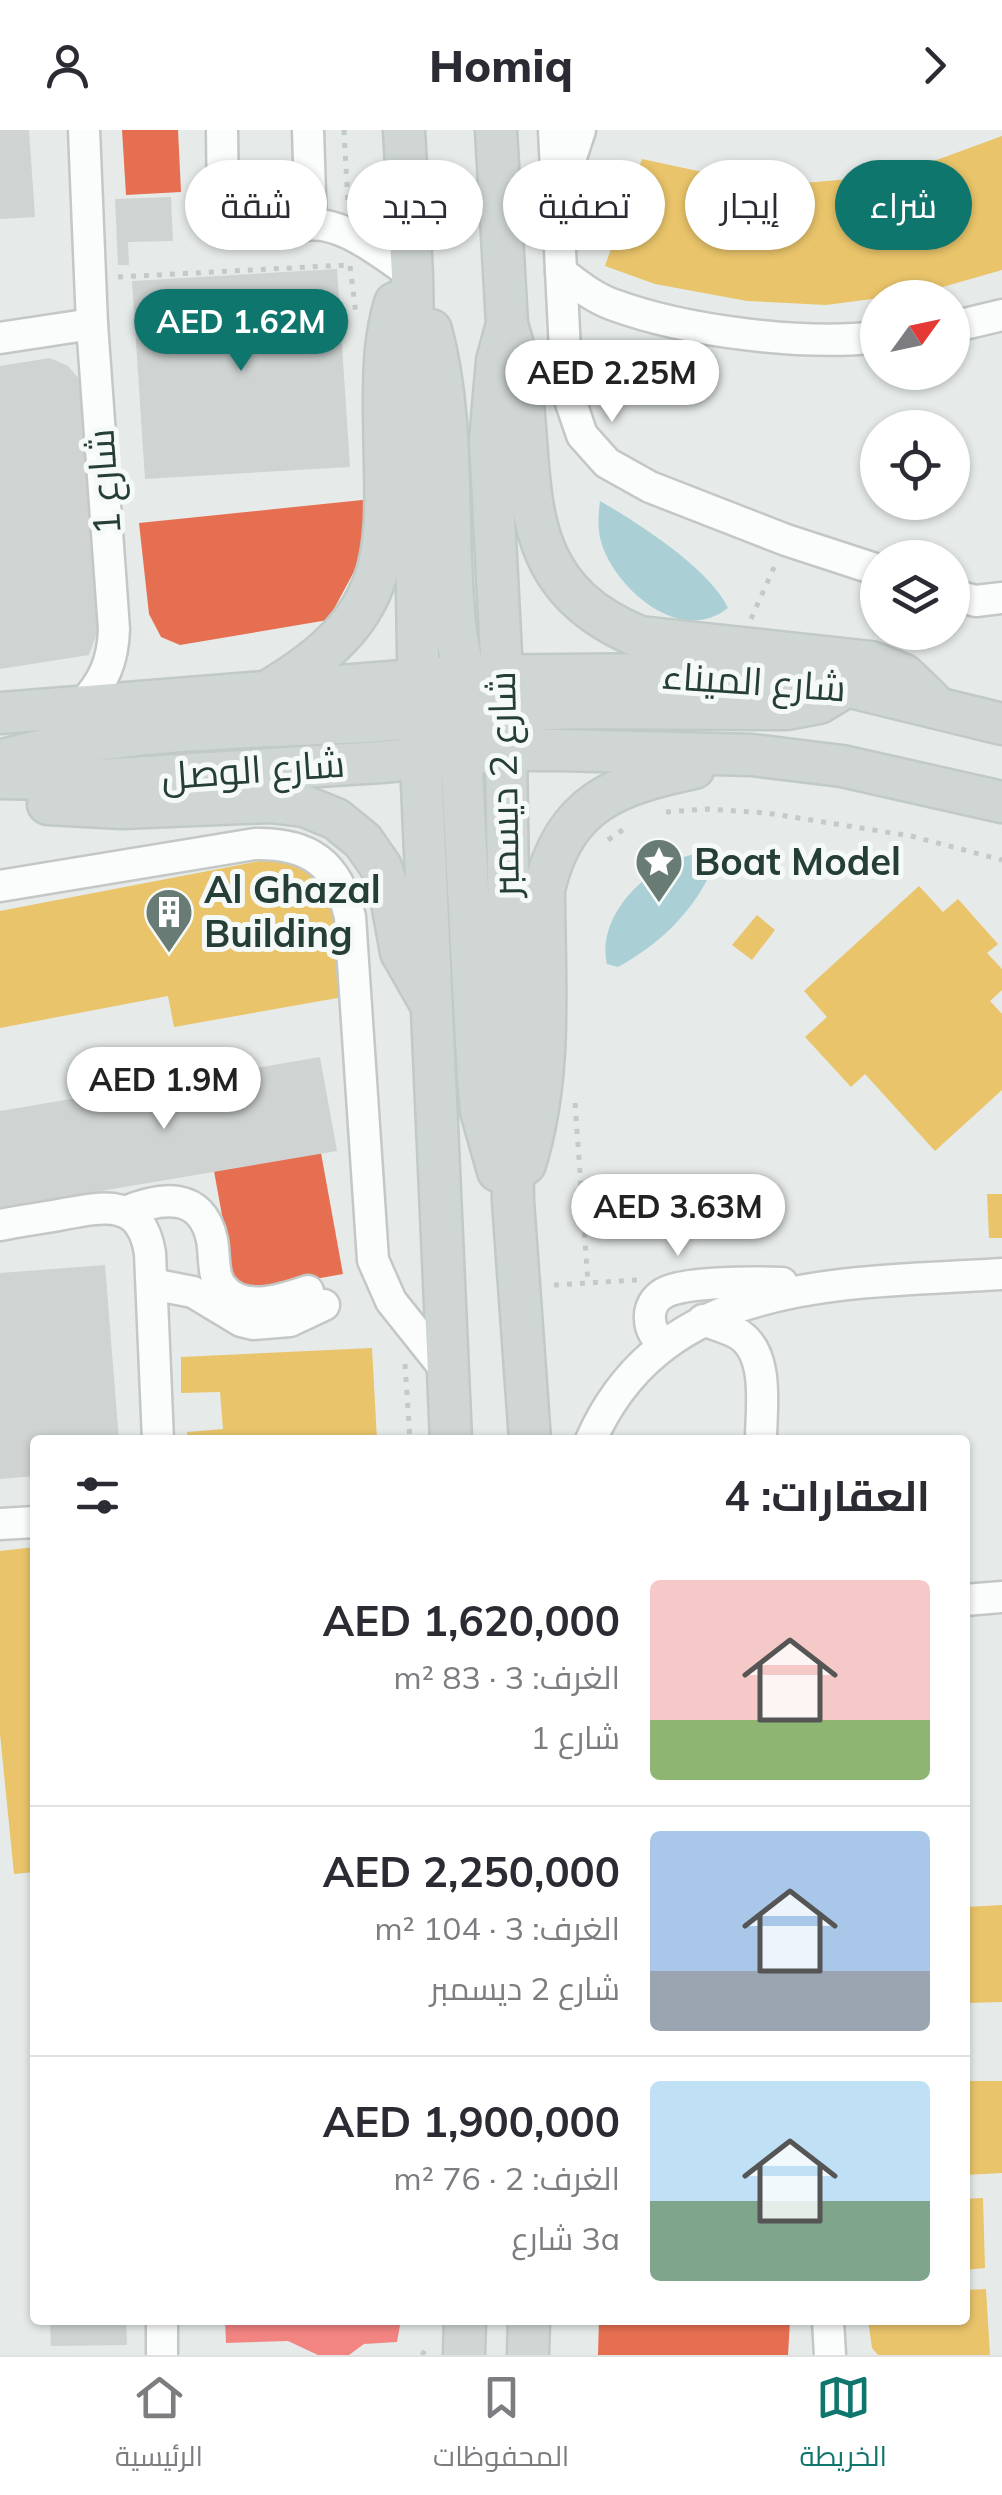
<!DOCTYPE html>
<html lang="ar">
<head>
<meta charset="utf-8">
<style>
  :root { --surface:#fff; --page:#f7f7f7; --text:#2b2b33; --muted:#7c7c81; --line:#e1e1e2; --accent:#0f766e }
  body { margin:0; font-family:Mulish,Cairo,sans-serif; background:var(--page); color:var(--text); direction:rtl; height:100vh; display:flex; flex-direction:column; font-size:38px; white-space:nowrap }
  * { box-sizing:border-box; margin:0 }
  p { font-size:32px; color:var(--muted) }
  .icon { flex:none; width:55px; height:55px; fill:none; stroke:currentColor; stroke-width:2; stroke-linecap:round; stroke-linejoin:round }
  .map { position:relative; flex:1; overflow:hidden; direction:ltr }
  .panel { position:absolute; left:30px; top:1305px; width:940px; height:890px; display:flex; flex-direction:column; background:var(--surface); border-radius:10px; box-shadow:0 2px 8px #0004; direction:rtl }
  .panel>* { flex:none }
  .guide { position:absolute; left:30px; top:30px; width:942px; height:90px; direction:rtl; display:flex; gap:20px }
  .needle { width:65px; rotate:57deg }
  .fabs { position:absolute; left:860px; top:150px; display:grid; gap:20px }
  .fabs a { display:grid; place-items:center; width:110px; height:110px; border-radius:50%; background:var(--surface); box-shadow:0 2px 8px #0004; font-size:50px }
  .price { position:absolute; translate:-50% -85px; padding:0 22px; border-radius:35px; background:#fff; color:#222; font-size:32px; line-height:65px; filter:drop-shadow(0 2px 5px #0008) }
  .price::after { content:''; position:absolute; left:50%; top:60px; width:30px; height:22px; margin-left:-15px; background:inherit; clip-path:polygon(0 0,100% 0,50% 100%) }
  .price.current { background:var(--accent); color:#fff }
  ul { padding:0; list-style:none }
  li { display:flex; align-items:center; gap:30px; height:250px; padding:0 40px }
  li+li { border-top:2px solid var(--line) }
  li span { display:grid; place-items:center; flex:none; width:280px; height:200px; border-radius:10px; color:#555 }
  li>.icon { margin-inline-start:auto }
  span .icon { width:120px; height:120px; fill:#fffc; stroke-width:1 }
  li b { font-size:42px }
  h2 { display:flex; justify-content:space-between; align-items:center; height:120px; padding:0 40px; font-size:42px }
  .chip { padding:0 35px; border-radius:45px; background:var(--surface); box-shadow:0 2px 8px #0004; font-size:35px; line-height:90px }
  .chip.current { background:var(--accent); color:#fff }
  header { display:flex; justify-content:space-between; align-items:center; height:130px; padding:0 40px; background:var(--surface); font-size:45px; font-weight:800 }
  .menu { display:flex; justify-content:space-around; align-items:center; height:140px; border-top:2px solid var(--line); background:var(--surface); font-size:28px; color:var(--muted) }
  .menu a { display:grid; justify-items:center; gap:5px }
  .menu .current { color:var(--accent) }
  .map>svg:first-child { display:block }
</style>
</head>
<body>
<header><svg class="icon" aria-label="forward" viewBox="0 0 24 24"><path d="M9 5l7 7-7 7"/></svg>Homiq<svg class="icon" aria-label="person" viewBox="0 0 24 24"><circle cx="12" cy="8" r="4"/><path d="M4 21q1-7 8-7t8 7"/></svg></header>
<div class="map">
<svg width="1002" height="2225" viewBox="0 0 1002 2225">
  <rect width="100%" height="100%" fill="#e6ebe9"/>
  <!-- water -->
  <g fill="#aad0d6">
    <path d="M 600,371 C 638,393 709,438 728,478 C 681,515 620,462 603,418 C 597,402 598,387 600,371 Z"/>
    <path d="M 695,724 L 707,728 L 712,739 C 694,782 658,815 618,837 L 607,834 C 595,785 650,733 695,724 Z"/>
  </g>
  <!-- homes -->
  <g fill="#e9c46a">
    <polygon points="1002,6 1002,140 925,162 826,175 747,171 655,154 605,136 642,29 749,52 804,53 850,49 923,35"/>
    <polygon points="296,724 329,747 343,867 174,897 168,866 0,898 0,781"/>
    <polygon points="919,756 943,782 958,769 998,814 987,823 1002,839 1002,860 990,871 1002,884 1002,960 935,1021 865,944 851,957 805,907 827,887 804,861"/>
    <polygon points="757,785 775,800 752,830 732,815"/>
    <polygon points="987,1064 1002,1064 1002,1108 989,1108"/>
    <polygon points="372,1218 377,1310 187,1310 187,1302 223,1299 220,1262 181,1263 181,1227"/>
    <polygon points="35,1417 35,1742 14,1744 0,1604 0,1421"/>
    <polygon points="1002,1775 1002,1872 965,1873 965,1777"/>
    <polygon points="965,1951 1002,1951 1002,2043 965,2045"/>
    <polygon points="983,2068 985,2138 965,2140 965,2069"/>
    <polygon points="986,2159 990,2225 878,2225 872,2218 868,2190 965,2190 965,2160"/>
  </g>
  <!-- shops -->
  <g fill="#e76f51">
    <polygon points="122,0 178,0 181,62 126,65"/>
    <polygon points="372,369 372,408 328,490 180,515 161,507 149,484 139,393"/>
    <polygon points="321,1023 343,1144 236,1163 214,1041"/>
    <polygon points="599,2190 790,2190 788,2225 598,2225"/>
  </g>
  <!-- health -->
  <polygon fill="#f28482" points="225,2190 401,2190 397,2212 364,2214 349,2225 318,2225 288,2211 226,2213"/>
  <!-- building -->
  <g fill="#cfd4d2">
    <polygon points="0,0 29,0 35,87 0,89"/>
    <polygon points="171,67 173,111 128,112 129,135 118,135 115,69"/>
    <polygon points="337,139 350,337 145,349 132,151"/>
    <polygon points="50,228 68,236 87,258 104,484 89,525 0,539 0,236"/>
    <polygon points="320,927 337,1021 0,1078 0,981"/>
    <polygon points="105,1135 119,1310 35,1310 35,1346 0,1349 0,1143"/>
    <polygon points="50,2190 126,2190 127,2215 51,2216"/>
  </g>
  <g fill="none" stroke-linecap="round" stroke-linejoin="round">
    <!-- minor casing -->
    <g stroke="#c3c8c6" stroke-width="35">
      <g id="minor">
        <path d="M 222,0 L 223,82 L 228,94 C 250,107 295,91 322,95 C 354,100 385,126 412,144"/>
        <polyline points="308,0 311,94"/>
        <polyline points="554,0 567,261 582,305 607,333 650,357 786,410 878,440"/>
        <polyline points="564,49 580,0"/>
        <path d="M 561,142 C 578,155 594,168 614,175 C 685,201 803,216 878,207"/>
        <polyline points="952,197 1002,185"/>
        <polyline points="0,208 92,194"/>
        <polyline points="952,465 976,471 1002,468"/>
        <path d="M 82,575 C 104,552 113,531 114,499 L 92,194 L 84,0"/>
        <path d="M 0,756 L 255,714 C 309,713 338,733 350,787 L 373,1130 L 391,1171 L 450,1245"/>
        <path d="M 125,1082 C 161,1067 202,1061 212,1110 C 215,1125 212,1144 221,1156 C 241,1184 282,1170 308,1161"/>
        <path d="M 0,1095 C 21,1091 42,1088 64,1084 C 106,1076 141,1069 150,1123 L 158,1310"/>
        <polyline points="152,1154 193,1162 241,1191 253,1194 290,1191 324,1175"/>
        <path d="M 703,1190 C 715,1195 729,1198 740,1205 C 770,1226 761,1279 761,1310"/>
        <path d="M 664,1215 C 656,1207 650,1200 650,1189 C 649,1178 655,1168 664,1163 C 686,1151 756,1152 782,1153"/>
        <path d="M 591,1310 C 664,1144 848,1154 1002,1144"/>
        <polyline points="0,1394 35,1392"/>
        <polyline points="965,1470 1002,1467"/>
        <polyline points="828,2190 830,2225"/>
        <polyline points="162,2225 162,2190"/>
      </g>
    </g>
    <!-- major casing -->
    <g stroke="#c2cac7" stroke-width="45">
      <g id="major">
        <polyline points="404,0 412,144 419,587 451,1310"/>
        <polyline points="496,0 507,194 497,231 490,311 506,620 513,1071 530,1310"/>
        <path d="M 431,200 C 451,273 448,353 451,429 C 453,478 454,526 476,571"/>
        <path d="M 509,201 C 547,322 491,447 640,507 L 871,532 L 904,545 L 931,571"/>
        <polyline points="417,549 444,580 461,625 478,949 481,981 498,1041"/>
        <path d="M 273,558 C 407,477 384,410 384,272 C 384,237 385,206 395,173"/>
        <polyline points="0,583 465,546 673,544 730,545 846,556 1002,594"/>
        <polyline points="476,589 502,582 570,578 787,579 819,573 842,559"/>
        <path d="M 0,631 C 122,595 252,599 378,591 L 419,587 L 443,580"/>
        <polyline points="0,648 100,650 381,632 506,620 559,620 752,625 842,636 1002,672"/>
        <polyline points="48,674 122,678 270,672 304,676 336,689 363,711 381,737 391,767 401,822 429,871"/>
        <path d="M 525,1034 C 553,945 544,851 544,759 C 565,672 615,655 694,638"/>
        <polyline points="464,2225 465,2190"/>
        <polyline points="528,2225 529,2190"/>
      </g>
    </g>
    <!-- path -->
    <g stroke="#c2cbc7" stroke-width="5" stroke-dasharray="5 8" stroke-linecap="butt">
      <polyline points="344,0 348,75"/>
      <polyline points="350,136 356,184"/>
      <polyline points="118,147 347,135"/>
      <polyline points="751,489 775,435"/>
      <polyline points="666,682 707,679 767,683 911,706 1002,730"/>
      <polyline points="608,710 627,697"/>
      <polyline points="575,973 588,1153"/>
      <polyline points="554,1155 637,1150"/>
      <polyline points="405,1234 410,1310"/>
      <polyline points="422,2225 429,2215"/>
    </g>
    <!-- minor -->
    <use href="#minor" stroke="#fbfcfc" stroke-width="30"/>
    <!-- major -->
    <use href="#major" stroke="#cfd6d4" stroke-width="40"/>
  </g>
  <!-- icons -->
  <defs>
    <g id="sight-pin" transform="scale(2.5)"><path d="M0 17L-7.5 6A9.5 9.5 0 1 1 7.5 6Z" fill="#697b75" stroke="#f5f9f7"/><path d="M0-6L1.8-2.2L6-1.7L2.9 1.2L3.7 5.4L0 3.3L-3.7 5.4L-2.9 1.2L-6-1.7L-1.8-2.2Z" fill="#fff"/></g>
    <g id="building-pin" transform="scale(2.5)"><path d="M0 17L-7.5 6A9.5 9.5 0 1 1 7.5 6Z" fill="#697b75" stroke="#f5f9f7"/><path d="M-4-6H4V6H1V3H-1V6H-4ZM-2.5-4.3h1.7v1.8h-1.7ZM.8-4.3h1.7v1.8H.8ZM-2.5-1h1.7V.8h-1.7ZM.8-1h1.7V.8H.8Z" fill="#fff"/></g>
  </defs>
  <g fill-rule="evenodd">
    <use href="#sight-pin" x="659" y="732"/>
    <use href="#building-pin" x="169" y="782"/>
  </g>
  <g text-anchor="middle" stroke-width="10" stroke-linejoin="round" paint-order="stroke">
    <!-- street labels -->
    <g font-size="38" fill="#253e36" stroke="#f5f9f7">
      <text transform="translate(104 352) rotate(-94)" y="13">شارع 1</text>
      <text transform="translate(754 552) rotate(4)" y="13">شارع الميناء</text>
      <text transform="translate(253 640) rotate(-4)" y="13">شارع الوصل</text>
      <text transform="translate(504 654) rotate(-91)" y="13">شارع 2 ديسمبر</text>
    </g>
    <!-- poi labels -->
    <g font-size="38" font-weight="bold" fill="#253e36" stroke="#f5f9f7" text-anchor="start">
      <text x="694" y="745">Boat Model</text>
      <text x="204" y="773">Al Ghazal<tspan x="204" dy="44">Building</tspan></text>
    </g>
  </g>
</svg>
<div class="fabs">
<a><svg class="needle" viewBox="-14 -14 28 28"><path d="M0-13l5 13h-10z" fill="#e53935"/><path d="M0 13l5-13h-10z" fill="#7c7c81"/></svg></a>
<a><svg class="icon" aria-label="locate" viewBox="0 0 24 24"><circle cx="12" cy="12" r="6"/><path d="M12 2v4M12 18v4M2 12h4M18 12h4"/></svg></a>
<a><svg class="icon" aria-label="layers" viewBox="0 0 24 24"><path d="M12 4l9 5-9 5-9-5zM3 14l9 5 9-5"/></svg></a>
</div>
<b class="price current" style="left:241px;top:244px">AED 1.62M</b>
<b class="price" style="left:612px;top:295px">AED 2.25M</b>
<b class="price" style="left:164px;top:1002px">AED 1.9M</b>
<b class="price" style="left:678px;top:1129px">AED 3.63M</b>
<div class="guide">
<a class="chip current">شراء</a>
<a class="chip">إيجار</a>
<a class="chip">تصفية</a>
<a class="chip">جديد</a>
<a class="chip">شقة</a>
</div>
<section class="panel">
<h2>العقارات: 4<svg class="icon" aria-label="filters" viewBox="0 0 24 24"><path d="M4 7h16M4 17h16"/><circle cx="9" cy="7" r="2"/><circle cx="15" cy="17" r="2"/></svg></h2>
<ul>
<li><span style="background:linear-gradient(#f6c9c9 70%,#8fb573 0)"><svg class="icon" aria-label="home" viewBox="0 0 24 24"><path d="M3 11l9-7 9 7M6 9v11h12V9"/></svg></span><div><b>AED 1,620,000</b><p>الغرف: 3 · 83 m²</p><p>شارع 1</p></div></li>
<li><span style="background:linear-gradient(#a9c7e8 70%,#9aa5b1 0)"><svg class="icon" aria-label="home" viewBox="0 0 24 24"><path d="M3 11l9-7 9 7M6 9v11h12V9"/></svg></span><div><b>AED 2,250,000</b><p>الغرف: 3 · 104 m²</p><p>شارع 2 ديسمبر</p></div></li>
<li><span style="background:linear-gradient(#bfe0f5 60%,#7fa58c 0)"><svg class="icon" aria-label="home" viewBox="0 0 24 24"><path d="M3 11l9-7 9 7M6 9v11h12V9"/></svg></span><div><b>AED 1,900,000</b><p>الغرف: 2 · 76 m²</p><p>3a شارع</p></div></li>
</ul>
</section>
</div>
<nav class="menu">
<a class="current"><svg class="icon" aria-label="map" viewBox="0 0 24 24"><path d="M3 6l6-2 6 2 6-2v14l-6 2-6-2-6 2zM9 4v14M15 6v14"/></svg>الخريطة</a>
<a><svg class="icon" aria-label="saved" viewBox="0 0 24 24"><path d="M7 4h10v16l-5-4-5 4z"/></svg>المحفوظات</a>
<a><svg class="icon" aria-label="home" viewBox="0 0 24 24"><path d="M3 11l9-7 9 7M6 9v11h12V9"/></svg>الرئيسية</a>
</nav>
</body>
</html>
